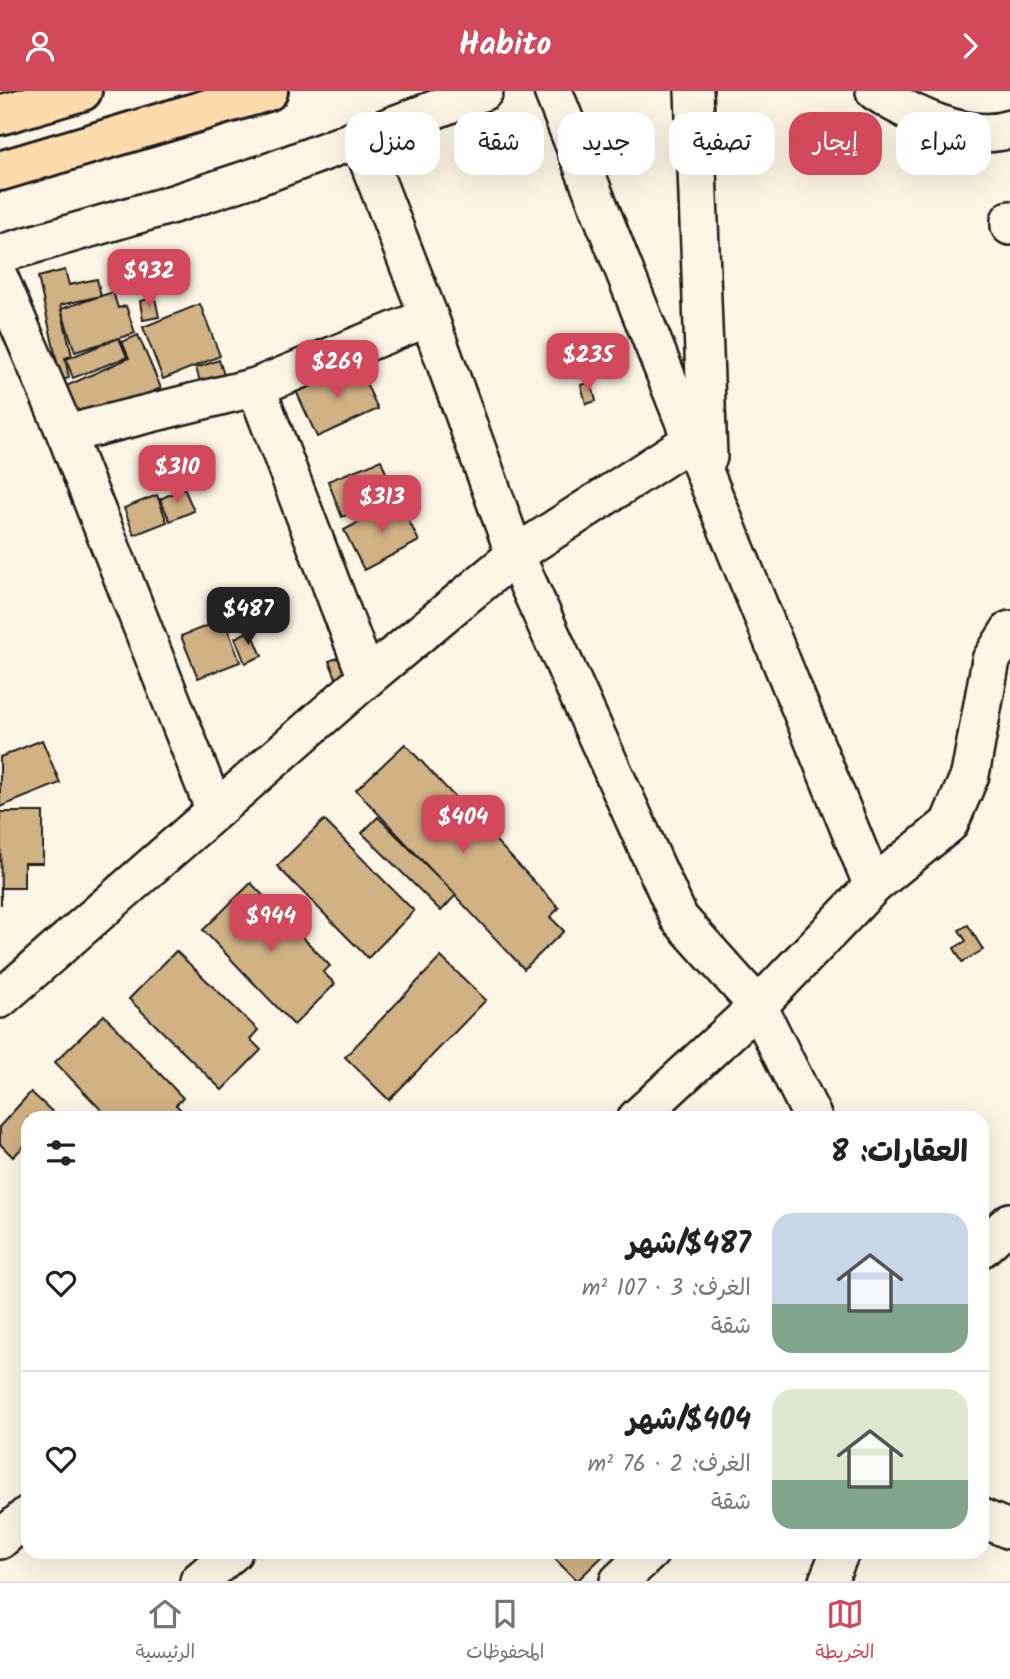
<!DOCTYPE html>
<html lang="ar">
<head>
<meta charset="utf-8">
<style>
  :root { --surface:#fff; --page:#f2f2f2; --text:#222; --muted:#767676; --line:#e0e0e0; --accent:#d1495b }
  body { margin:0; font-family:Kalam,"Playpen Sans Arabic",sans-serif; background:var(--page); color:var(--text); direction:rtl; height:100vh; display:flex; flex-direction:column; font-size:26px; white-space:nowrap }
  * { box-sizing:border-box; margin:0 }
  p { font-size:23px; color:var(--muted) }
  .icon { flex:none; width:38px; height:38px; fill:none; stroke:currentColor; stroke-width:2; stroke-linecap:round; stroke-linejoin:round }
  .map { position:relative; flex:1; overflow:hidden; direction:ltr }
  .sheet { position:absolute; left:21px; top:1020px; width:968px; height:448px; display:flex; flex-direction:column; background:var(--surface); border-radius:21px; box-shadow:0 7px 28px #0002; direction:rtl }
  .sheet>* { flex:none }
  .hud { position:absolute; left:21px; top:21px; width:970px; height:63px; direction:rtl; display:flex; gap:14px }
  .price { position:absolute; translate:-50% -60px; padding:0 16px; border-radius:14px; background:var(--accent); color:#fff; font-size:23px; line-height:46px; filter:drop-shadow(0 2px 4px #0008) }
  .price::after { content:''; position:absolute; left:50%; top:42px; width:21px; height:16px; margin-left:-10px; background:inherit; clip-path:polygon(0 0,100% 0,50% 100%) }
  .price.current { background:#222; color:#fff }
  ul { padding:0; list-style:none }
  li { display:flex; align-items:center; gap:21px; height:175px; padding:0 21px }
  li+li { border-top:2px solid var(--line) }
  li span { display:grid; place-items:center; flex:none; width:196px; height:140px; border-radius:21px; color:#555 }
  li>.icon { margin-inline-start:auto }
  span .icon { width:84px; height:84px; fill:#fffc; stroke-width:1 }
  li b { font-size:30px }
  h2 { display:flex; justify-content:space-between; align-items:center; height:84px; padding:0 21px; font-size:30px }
  .chip { padding:0 24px; border-radius:21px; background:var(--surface); box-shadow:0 7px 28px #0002; font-size:24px; line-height:63px }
  .chip.current { background:var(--accent); color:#fff }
  header { display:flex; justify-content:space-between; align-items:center; height:91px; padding:0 21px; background:var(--accent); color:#fff; font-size:32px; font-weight:700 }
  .dock { display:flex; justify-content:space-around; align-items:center; height:98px; border-top:2px solid var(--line); background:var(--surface); font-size:19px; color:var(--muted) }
  .dock a { display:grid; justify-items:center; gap:4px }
  .dock .current { color:var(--accent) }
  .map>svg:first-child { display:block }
</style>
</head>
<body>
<header><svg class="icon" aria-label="forward" viewBox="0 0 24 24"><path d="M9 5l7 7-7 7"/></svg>Habito<svg class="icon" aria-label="person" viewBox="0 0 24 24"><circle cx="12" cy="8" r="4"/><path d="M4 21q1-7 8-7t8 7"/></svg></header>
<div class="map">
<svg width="1010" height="1490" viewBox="0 0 1010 1490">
  <rect width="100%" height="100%" fill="#fcf5e5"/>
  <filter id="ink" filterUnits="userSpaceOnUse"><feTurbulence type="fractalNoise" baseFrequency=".0143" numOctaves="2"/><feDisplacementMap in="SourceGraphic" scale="14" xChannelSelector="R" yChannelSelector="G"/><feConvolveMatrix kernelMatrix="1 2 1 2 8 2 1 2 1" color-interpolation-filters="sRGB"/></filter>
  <g filter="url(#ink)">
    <!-- building -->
    <g fill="#d1b285" stroke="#1c1c1c" stroke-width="2">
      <polygon points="65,179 69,194 97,188 101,205 60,214 72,265 65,267 69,287 61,289 38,186"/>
      <polygon points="113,201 118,217 126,215 135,242 75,261 61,218"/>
      <polygon points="155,207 159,226 143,229 140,210"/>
      <polygon points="200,213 220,265 163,288 143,236"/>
      <polygon points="138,244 161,297 80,332 64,296 129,267 122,251"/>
      <polygon points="119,247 127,266 73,287 66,268"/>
      <polygon points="219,269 225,287 201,294 196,277"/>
      <polygon points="357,273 378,318 317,346 296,300"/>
      <polygon points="591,291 596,310 586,313 581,294"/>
      <polygon points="381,369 395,405 342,426 328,390"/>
      <polygon points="184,397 194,420 170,430 160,408"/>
      <polygon points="157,404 167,431 134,444 124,417"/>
      <polygon points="399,410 419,450 364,479 344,439"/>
      <polygon points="224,528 240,571 198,587 181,545"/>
      <polygon points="251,539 262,565 245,572 235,547"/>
      <polygon points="363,557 341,599 329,570"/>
      <polygon points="42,649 60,692 0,716 0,666"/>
      <polygon points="405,653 559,817 550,826 564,840 524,878 356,699"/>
      <polygon points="0,721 43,721 43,772 24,772 24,797 1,797 1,814"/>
      <polygon points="378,726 456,804 441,820 362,742"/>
      <polygon points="324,729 414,820 368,867 277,775"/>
      <polygon points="251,792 330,875 323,881 335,893 294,934 203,839"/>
      <polygon points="968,834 983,859 962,871 954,857 966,850 959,839"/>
      <polygon points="176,860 258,939 250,948 261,959 222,999 129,908"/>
      <polygon points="441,866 486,909 389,1009 345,966"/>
      <polygon points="104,924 183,1007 176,1014 188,1026 186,1027 109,1027 55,971"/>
      <polygon points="31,1001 59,1027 28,1027 28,1055 26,1053 13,1066 0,1053 0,1035"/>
      <polygon points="548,1461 605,1461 606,1462 577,1490"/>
    </g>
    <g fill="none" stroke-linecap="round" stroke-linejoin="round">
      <!-- minor casing -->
      <g stroke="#1c1c1c" stroke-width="42">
        <g id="minor">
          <polyline points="553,0 709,393 873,795"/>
          <polyline points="694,0 708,366"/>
          <path d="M 875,0 C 909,23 968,52 1010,38"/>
          <polyline points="360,48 429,226 515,464 679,827 758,915 813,1027"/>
          <polyline points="1010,129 1010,135"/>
          <polyline points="0,163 173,113 267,82 484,0"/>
          <polyline points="0,189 66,343 215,720"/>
          <polyline points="256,296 367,587"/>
          <polyline points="66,343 256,296 429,226"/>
          <polyline points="0,908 367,587 515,464 692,349"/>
          <polyline points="637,1027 758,915 873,795 949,733 970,684 991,569 1010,539"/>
          <polyline points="982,1157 1010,1131"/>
          <polyline points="982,1427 1010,1439"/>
          <polyline points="0,1449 28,1424"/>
          <polyline points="199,1490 233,1461"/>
          <polyline points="619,1490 650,1461"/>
          <polyline points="828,1490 840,1461"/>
        </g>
      </g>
      <!-- highway casing -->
      <g stroke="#1c1c1c" stroke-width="44">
        <g id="highway">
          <polyline points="0,24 82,0"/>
          <polyline points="0,80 268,0"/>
        </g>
      </g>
      <!-- minor -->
      <use href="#minor" stroke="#fcf5e5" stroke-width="37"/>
      <!-- highway -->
      <use href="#highway" stroke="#fedbac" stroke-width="38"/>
    </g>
  </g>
</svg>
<b class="price" style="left:149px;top:218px">$932</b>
<b class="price" style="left:588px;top:302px">$235</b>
<b class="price" style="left:337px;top:309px">$269</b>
<b class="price" style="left:177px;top:414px">$310</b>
<b class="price" style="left:382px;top:444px">$313</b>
<b class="price current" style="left:248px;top:556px">$487</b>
<b class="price" style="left:463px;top:764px">$404</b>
<b class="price" style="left:271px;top:863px">$944</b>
<div class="hud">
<a class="chip">شراء</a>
<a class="chip current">إيجار</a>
<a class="chip">تصفية</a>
<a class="chip">جديد</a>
<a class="chip">شقة</a>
<a class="chip">منزل</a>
</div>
<section class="sheet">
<h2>العقارات: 8<svg class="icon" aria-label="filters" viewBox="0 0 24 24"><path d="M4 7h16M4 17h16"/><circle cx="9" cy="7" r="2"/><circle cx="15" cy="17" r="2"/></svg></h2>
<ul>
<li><span style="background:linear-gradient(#c9d6e8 65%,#7fa58c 0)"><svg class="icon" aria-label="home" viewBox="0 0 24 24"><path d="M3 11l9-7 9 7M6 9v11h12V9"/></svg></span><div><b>$487/شهر</b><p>الغرف: 3 · 107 m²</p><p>شقة</p></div><svg class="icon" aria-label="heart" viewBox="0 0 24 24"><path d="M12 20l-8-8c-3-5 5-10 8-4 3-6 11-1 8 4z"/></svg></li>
<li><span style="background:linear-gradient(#dfe7d0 65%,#7fa58c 0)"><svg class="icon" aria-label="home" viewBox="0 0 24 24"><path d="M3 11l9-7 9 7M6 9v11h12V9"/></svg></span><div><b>$404/شهر</b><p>الغرف: 2 · 76 m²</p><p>شقة</p></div><svg class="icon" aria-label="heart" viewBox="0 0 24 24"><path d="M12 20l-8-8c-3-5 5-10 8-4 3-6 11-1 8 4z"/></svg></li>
</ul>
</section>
</div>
<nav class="dock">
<a class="current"><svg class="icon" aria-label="map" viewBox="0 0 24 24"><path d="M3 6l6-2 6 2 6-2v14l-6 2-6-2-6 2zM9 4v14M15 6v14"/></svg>الخريطة</a>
<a><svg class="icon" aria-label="saved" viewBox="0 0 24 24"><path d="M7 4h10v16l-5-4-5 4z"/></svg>المحفوظات</a>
<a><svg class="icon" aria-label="home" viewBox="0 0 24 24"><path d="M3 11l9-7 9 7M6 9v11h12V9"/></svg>الرئيسية</a>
</nav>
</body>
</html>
